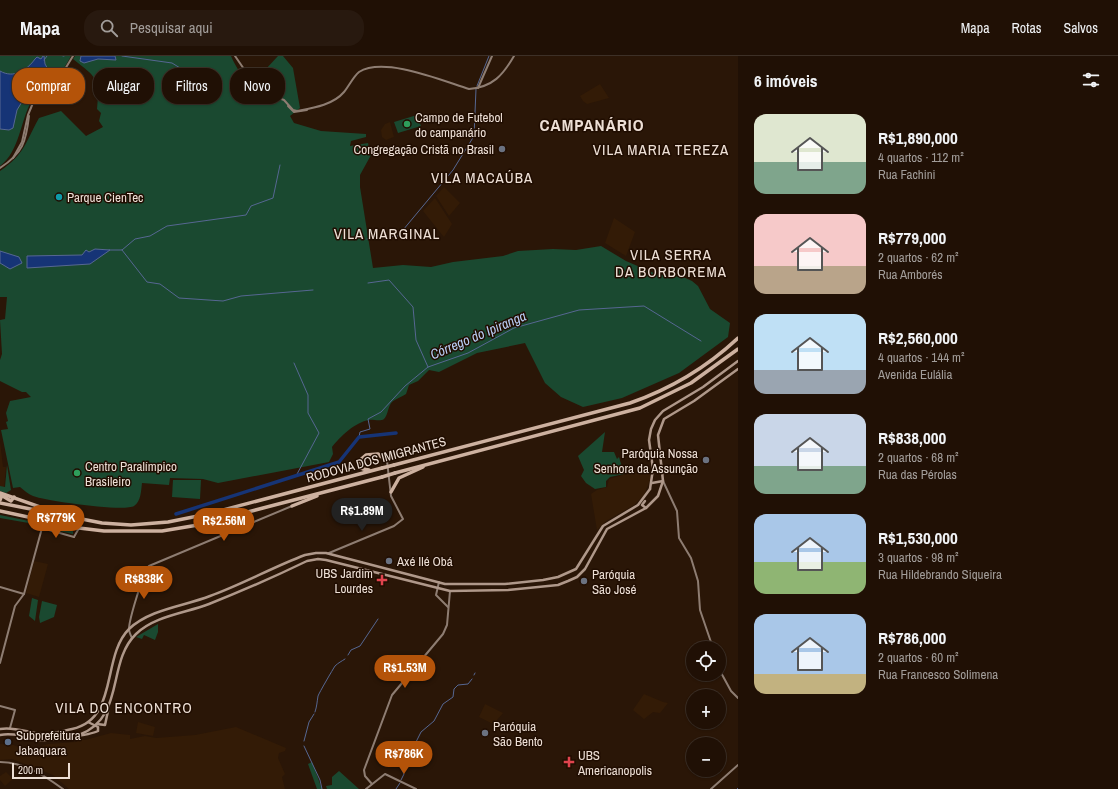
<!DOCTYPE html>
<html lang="pt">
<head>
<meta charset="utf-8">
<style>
  :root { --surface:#201005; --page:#28190f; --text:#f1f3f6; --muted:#a29d9a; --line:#3d3027; --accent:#b45309 }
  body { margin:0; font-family:"Archivo Narrow",sans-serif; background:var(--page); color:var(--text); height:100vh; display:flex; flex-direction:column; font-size:15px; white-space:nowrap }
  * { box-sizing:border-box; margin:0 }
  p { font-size:13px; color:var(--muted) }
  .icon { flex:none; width:22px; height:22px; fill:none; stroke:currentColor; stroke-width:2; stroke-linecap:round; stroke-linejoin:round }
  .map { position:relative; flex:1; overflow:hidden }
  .panel { display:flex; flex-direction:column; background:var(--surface); width:380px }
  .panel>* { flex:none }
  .top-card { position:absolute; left:12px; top:12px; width:380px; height:36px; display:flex; gap:8px }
  .fabs { position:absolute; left:686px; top:585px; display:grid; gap:8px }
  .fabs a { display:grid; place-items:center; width:40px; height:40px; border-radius:50%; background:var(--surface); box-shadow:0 1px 3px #0004,0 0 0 1px var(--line); font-size:20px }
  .scale { position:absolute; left:12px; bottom:10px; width:58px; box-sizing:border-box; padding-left:4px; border:2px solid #eddfd5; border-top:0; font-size:11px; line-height:14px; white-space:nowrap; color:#eddfd5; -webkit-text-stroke:3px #200d01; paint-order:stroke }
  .price { position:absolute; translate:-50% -34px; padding:0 9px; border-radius:14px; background:var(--accent); color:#fff; font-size:13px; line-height:26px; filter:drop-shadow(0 1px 2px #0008) }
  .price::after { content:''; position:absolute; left:50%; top:24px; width:12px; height:9px; margin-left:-6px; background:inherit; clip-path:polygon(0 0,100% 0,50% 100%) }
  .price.selected { background:#222; color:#fff }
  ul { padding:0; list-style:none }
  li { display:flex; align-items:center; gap:12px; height:100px; padding:0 16px }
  li span { display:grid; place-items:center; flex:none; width:112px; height:80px; border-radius:12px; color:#555 }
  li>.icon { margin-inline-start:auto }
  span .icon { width:48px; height:48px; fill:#fffc; stroke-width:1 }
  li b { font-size:17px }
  h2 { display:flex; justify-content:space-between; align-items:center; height:48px; padding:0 16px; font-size:17px }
  .tag { padding:0 14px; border-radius:16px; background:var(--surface); box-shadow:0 1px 3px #0004,0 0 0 1px var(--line); font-size:14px; line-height:36px }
  .tag.selected { background:var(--accent); color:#fff }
  header { display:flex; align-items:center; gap:24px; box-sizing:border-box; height:56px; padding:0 20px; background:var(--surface); border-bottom:1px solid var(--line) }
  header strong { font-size:19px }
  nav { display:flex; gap:22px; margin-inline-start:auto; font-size:14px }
  .search { width:280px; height:36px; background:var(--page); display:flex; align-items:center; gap:10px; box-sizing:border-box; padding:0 14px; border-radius:16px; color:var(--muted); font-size:15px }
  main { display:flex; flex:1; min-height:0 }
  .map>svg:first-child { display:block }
</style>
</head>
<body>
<header>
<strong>Mapa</strong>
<div class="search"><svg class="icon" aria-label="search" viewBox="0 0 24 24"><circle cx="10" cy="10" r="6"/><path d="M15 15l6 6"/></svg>Pesquisar aqui</div>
<nav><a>Mapa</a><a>Rotas</a><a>Salvos</a></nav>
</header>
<main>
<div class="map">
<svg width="738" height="733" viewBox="0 0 738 733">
  <rect width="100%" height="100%" fill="#2a1607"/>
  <!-- built -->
  <g fill="#331b06">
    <polygon points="600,28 609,42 587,48 583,45 580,40"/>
    <polygon points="390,66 394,81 386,84 382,81 381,74 385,68"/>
    <polygon points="444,131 460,147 449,160 436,140"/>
    <polygon points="435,142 452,168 444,181 423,155"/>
    <polygon points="614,162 635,176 626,200 605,187"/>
    <polygon points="0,385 3,411 6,411 4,432 0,430"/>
    <polygon points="634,413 637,418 650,416 650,424 644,439 634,449 606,465 597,474 591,438 597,434 607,431 609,423 623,419 628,414"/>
    <polygon points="34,505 48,508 39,541 26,537"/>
    <polygon points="644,638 663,646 668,647 660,657 653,656 644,663 633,654"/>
    <polygon points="485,648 503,657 497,664 499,666 497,670 479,661"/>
    <polygon points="138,666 155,671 153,680 136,677"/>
    <polygon points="236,671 286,692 285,695 279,697 278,702 285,718 282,721 285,733 69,733 53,719 12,703 0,704 0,688 14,689 29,697 43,696 42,690 48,688 76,686 78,683 85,684 111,677 130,679 130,683 145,680 156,682 195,679"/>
    <polygon points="6,716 13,723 5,730 0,724 0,720"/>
  </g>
  <!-- green -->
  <g fill="#1a4930">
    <path d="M 0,0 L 71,0 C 67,7 63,15 57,20 C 48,28 39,34 32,44 C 20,65 20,95 0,110 Z"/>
    <path d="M 75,0 L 231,0 C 237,14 246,26 257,36 L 262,33 L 265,14 L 278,0 L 283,0 L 293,12 L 300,52 L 290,60 L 294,67 L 321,75 L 366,78 L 366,81 L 351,85 L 350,90 L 368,87 L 371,99 L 360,119 L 360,131 L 373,212 L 403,209 L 431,211 L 453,206 L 503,200 L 518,195 L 553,193 L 576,194 L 601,190 L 626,205 L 656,218 L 683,221 L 692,225 L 698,230 L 710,253 L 730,267 L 728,281 L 679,317 L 622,342 L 583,351 L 561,341 L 545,327 L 525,287 L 477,297 L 439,316 L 429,314 L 418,325 L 409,329 L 406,338 C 402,341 395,343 392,346 C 388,350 388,359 384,363 C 380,366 373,363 369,364 C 355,366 340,381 332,391 L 333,398 L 329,406 L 218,427 L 203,423 L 170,422 L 169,429 L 142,427 C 141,435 141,445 134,450 C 124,456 46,445 33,440 C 28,438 24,434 20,431 L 13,432 L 1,374 L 8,373 L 6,366 L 8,365 L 6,357 L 10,345 L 31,341 L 26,336 L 22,336 L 0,325 L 0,304 L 2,298 L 0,264 L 5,263 L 7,241 L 0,241 L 0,115 C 25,98 25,87 39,62 L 61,55 L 86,80 L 103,71 L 99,65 L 101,57 L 97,53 C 100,22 97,22 73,3 Z"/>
    <polygon points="417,59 421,70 398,77 394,66"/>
    <polygon points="605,376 602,396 614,396 617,403 619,401 624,418 610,421 606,425 606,431 595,433 586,427 581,420 584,414 578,400"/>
    <polygon points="7,409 11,434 6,437 0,435 0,430 5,431"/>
    <polygon points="173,424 201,424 200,443 172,441"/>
    <polygon points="0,459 39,467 40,469 0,462"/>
    <polygon points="44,468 73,474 73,478 45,472"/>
    <polygon points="32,542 38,544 35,565 29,560"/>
    <polygon points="42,545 57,549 54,561 40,567 39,561"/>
    <polygon points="158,568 158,576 155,584 144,579 142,583 136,581"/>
    <polygon points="312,706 322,733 317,733 308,708"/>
    <polygon points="339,715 359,733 327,733 326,730 332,729 332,721"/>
  </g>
  <!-- water -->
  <g fill="#163476" stroke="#566792">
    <path d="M 43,0 L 44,0 L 45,8 L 49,15 L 40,22 L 37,21 L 17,54 L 13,72 L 9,74 L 0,73 L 0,15 C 14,23 27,14 35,3 L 37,1 L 41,3 Z"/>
    <polygon points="81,0 115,0 116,4 98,3 84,7 80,5"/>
    <polygon points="95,193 110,194 90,208 27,212 27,200 82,199 86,194 89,196"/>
    <polygon points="0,195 19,201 22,207 10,213 0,207"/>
  </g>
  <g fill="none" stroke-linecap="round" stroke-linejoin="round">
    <!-- stream -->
    <g stroke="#566792" stroke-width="1">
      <polyline points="63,0 64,0"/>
      <polyline points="122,0 172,7 217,35"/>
      <polyline points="44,4 47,0"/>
      <polyline points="477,30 489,0"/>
      <polyline points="367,183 398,180 453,114 474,80 476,33"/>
      <polyline points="109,194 122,194 135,183 150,180 167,170 246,159 251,150 273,142 280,109"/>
      <polyline points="122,194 147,226 160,228 179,242 223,245 241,240 313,234"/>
      <polyline points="368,227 389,224 413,251 416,284 428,311"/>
      <polyline points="294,307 308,339 308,357 319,377 296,420"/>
      <polyline points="359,381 360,376 370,373 368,363 381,356 405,330 428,311 468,297 514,272 579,254 644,250 701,285"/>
      <polyline points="348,599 351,594 360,590 378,563"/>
      <polyline points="474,619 475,617"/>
      <path d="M 315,656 C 317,650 317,646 318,640 C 319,637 333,613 335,610 C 338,607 342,605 345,603"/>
      <polyline points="304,685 309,666 314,658"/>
      <polyline points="304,690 320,724 322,733"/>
      <polyline points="414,698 414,690 421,676 434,665 443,648 453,641 454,633 458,629 468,628 472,623"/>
      <polyline points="401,724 404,718 401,712 410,709 412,701"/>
      <polyline points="396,733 400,727"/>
      <polyline points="737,733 738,732"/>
    </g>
    <!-- river -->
    <polyline stroke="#163476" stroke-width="3.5" points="176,458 339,406 359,381 396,377"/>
    <!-- secondary -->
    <g stroke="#8e7d72" stroke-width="2">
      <path d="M 235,0 L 257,32 L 268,38 L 284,44 L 293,54 L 297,55 C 313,52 333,49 344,36 C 349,30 353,21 359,16 C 384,0 443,25 469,33 C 493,31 503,19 514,0"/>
      <polyline points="478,32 492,0"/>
      <polyline points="288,50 294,56 307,54"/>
      <polyline points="13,102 22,86 28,59 35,42 42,34 62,18 73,0"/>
      <path d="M 0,112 C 23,97 26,86 29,60"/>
      <polyline points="663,425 677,455 679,482 691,502 698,525 700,554 713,592"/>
      <polyline points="74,481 79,472"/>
      <polyline points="329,497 394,470 403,463 391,440 387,405"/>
      <polyline points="439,526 436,539 448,551"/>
      <polyline points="0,531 24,538"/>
      <path d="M 132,582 C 131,580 129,576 129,573 C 129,564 143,517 149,510 L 292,450"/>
      <polyline points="0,607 15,550 24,538 42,472 74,481"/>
      <polyline points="719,613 731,635 738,642"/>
      <polyline points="0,650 15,654 10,672"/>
      <path d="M 0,706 C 24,706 45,720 63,733"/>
      <polyline points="372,728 365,720 364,714 392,639 443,578 447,569 450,535"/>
      <polyline points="366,733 385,718 416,733"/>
      <polyline points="711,733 738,709"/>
    </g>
    <!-- primary -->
    <g stroke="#af988a" stroke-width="2.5">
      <polyline points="652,427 663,425"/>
      <polyline points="650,433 653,413 649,384 651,373 655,364 663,355 703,331 738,305"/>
      <polyline points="645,445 642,449 646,452"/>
      <polyline points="97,668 105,669 108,655"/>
      <path d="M 0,673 C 15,670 27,677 42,678 C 51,679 62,675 72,673 C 119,663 101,601 129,573 C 150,553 185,550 210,540 C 243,528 273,511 305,499 L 316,497 L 326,497 L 445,528 L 505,528 L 543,524 L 558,521 L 576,513 L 603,470 L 638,449 L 650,433"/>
      <path d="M 0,679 C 14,676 26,682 40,684 C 49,685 90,679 98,675 L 98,671 L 88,666"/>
      <path d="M 79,679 C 126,661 106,607 136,578 C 154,560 186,557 209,548 C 242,535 274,521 307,505 L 318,503 L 326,504 L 450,535 L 508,534 L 558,529 L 568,525 L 577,521 L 585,513 L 607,473 L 646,452 L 658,440 L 663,425 L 658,379 L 664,363 L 694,345 L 738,313"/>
    </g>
    <!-- highway -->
    <g stroke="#cdb1a0" stroke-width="3.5">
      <path d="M 394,409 L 630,347 C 670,333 707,311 738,282"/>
      <polyline points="369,414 363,413 359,411 359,405 366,399 378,398 387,405"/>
      <polyline points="395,417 640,352 691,327 738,293"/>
      <polyline points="391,436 399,422 423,411"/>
      <polyline points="0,437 63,459"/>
      <polyline points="1,439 11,445 14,441"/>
      <polyline points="0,444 2,439"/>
      <polyline points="0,447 102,467 131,469 168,466 208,458 382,412"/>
      <polyline points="292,450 317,440"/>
      <polyline points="0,455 79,472 104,475 162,475 198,469 382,421"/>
      <polyline points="38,463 41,466 42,472"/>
    </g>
    <!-- highway-bridge -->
    <g stroke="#cdb1a0" stroke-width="3.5">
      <polyline points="382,412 394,409"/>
      <polyline points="382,421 395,417"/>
    </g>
  </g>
  <!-- markers -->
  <g fill="#2e9e5b" stroke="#200d01" stroke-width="1.5">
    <circle cx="407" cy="68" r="4"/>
    <circle cx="77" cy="417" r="4"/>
  </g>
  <g fill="#6b7280" stroke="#200d01" stroke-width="1.5">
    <circle cx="502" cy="93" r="4"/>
    <circle cx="706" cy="404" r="4"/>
    <circle cx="389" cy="505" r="4"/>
    <circle cx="584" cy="525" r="4"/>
    <circle cx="485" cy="677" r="4"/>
  </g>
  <circle fill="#0f9aa8" stroke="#200d01" stroke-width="1.5" cx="59" cy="141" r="4"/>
  <g fill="#e0444e" stroke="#200d01" stroke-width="1.5">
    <path d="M380 518h4v4h4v4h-4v4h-4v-4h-4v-4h4z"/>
    <path d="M567 700h4v4h4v4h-4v4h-4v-4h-4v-4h4z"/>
  </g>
  <circle fill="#5c6f8a" stroke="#200d01" stroke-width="1.5" cx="8" cy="686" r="4"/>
  <g text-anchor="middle" stroke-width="3" stroke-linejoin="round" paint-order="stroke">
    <!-- poi labels -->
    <g font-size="13" fill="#eddfd5" stroke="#200d01" text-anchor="start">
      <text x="415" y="66">Campo de Futebol<tspan x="415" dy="15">do campanário</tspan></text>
      <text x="494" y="98" text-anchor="end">Congregação Cristã no Brasil</text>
      <text x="67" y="146">Parque CienTec</text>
      <text x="698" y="402" text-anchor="end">Paróquia Nossa<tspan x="698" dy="15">Senhora da Assunção</tspan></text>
      <text x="85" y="415">Centro Paralímpico<tspan x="85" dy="15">Brasileiro</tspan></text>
      <text x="397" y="510">Axé Ilé Obá</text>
      <text x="373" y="522" text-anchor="end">UBS Jardim<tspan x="373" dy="15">Lourdes</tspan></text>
      <text x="592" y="523">Paróquia<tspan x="592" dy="15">São José</tspan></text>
      <text x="493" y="675">Paróquia<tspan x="493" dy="15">São Bento</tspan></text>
      <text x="16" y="684">Subprefeitura<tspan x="16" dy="15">Jabaquara</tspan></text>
      <text x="578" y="704">UBS<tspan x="578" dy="15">Americanopolis</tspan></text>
    </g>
    <!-- street labels -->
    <g font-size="13" fill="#eddfd5" stroke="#200d01">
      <text transform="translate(376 403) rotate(-15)" y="5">RODOVIA DOS IMIGRANTES</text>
    </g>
    <!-- water labels -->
    <g font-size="14" font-style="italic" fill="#b8cdf4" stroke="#200d01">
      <text transform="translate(478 279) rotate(-23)" y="5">Córrego do Ipiranga</text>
    </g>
    <!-- quarter labels -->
    <g font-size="15" letter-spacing="1" fill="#eddfd5" stroke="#200d01">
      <text x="661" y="99">VILA MARIA TEREZA</text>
      <text x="482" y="127">VILA MACAÚBA</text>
      <text x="387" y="183">VILA MARGINAL</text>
      <text x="671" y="204">VILA SERRA<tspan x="671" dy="17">DA BORBOREMA</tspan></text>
      <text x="124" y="657">VILA DO ENCONTRO</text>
    </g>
    <!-- district labels -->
    <g font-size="17" font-weight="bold" letter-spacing="1" fill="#eddfd5" stroke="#200d01">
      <text x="592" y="75">CAMPANÁRIO</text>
    </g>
  </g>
</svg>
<div class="fabs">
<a><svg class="icon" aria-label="locate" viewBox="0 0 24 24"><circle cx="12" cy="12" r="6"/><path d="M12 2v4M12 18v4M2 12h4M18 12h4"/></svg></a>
<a>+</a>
<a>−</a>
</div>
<div class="scale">200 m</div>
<b class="price selected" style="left:362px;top:476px">R$1.89M</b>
<b class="price" style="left:56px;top:483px">R$779K</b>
<b class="price" style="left:224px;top:486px">R$2.56M</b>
<b class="price" style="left:144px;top:544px">R$838K</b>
<b class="price" style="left:405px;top:633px">R$1.53M</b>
<b class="price" style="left:404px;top:719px">R$786K</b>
<div class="top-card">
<a class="tag selected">Comprar</a>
<a class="tag">Alugar</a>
<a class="tag">Filtros</a>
<a class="tag">Novo</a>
</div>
</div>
<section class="panel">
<h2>6 imóveis<svg class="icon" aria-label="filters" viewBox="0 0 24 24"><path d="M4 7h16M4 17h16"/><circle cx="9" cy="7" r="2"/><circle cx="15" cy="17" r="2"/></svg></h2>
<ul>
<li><span style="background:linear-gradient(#dfe7d0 60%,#7fa58c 0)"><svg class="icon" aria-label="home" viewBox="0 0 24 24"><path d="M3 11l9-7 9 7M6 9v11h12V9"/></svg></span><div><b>R$1,890,000</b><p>4 quartos · 112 m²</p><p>Rua Fachini</p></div></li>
<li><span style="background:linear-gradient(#f6c9c9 65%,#b9a48a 0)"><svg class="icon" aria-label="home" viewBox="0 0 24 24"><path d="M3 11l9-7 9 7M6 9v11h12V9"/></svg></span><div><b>R$779,000</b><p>2 quartos · 62 m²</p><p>Rua Amborés</p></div></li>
<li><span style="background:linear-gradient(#bfe0f5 70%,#9aa5b1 0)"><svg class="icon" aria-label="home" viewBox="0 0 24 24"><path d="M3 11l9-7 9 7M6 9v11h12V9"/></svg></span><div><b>R$2,560,000</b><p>4 quartos · 144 m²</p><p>Avenida Eulália</p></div></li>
<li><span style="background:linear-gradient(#c9d6e8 65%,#7fa58c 0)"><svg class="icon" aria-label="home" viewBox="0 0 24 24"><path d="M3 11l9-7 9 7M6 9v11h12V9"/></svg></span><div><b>R$838,000</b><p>2 quartos · 68 m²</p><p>Rua das Pérolas</p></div></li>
<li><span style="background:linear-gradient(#a9c7e8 60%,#8fb573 0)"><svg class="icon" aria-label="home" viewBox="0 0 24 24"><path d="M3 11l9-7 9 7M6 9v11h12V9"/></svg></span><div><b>R$1,530,000</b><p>3 quartos · 98 m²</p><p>Rua Hildebrando Siqueira</p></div></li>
<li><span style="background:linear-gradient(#a9c7e8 75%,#c2b280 0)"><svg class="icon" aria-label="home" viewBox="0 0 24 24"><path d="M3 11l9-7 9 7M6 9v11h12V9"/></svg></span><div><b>R$786,000</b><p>2 quartos · 60 m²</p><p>Rua Francesco Solimena</p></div></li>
</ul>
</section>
</main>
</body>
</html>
